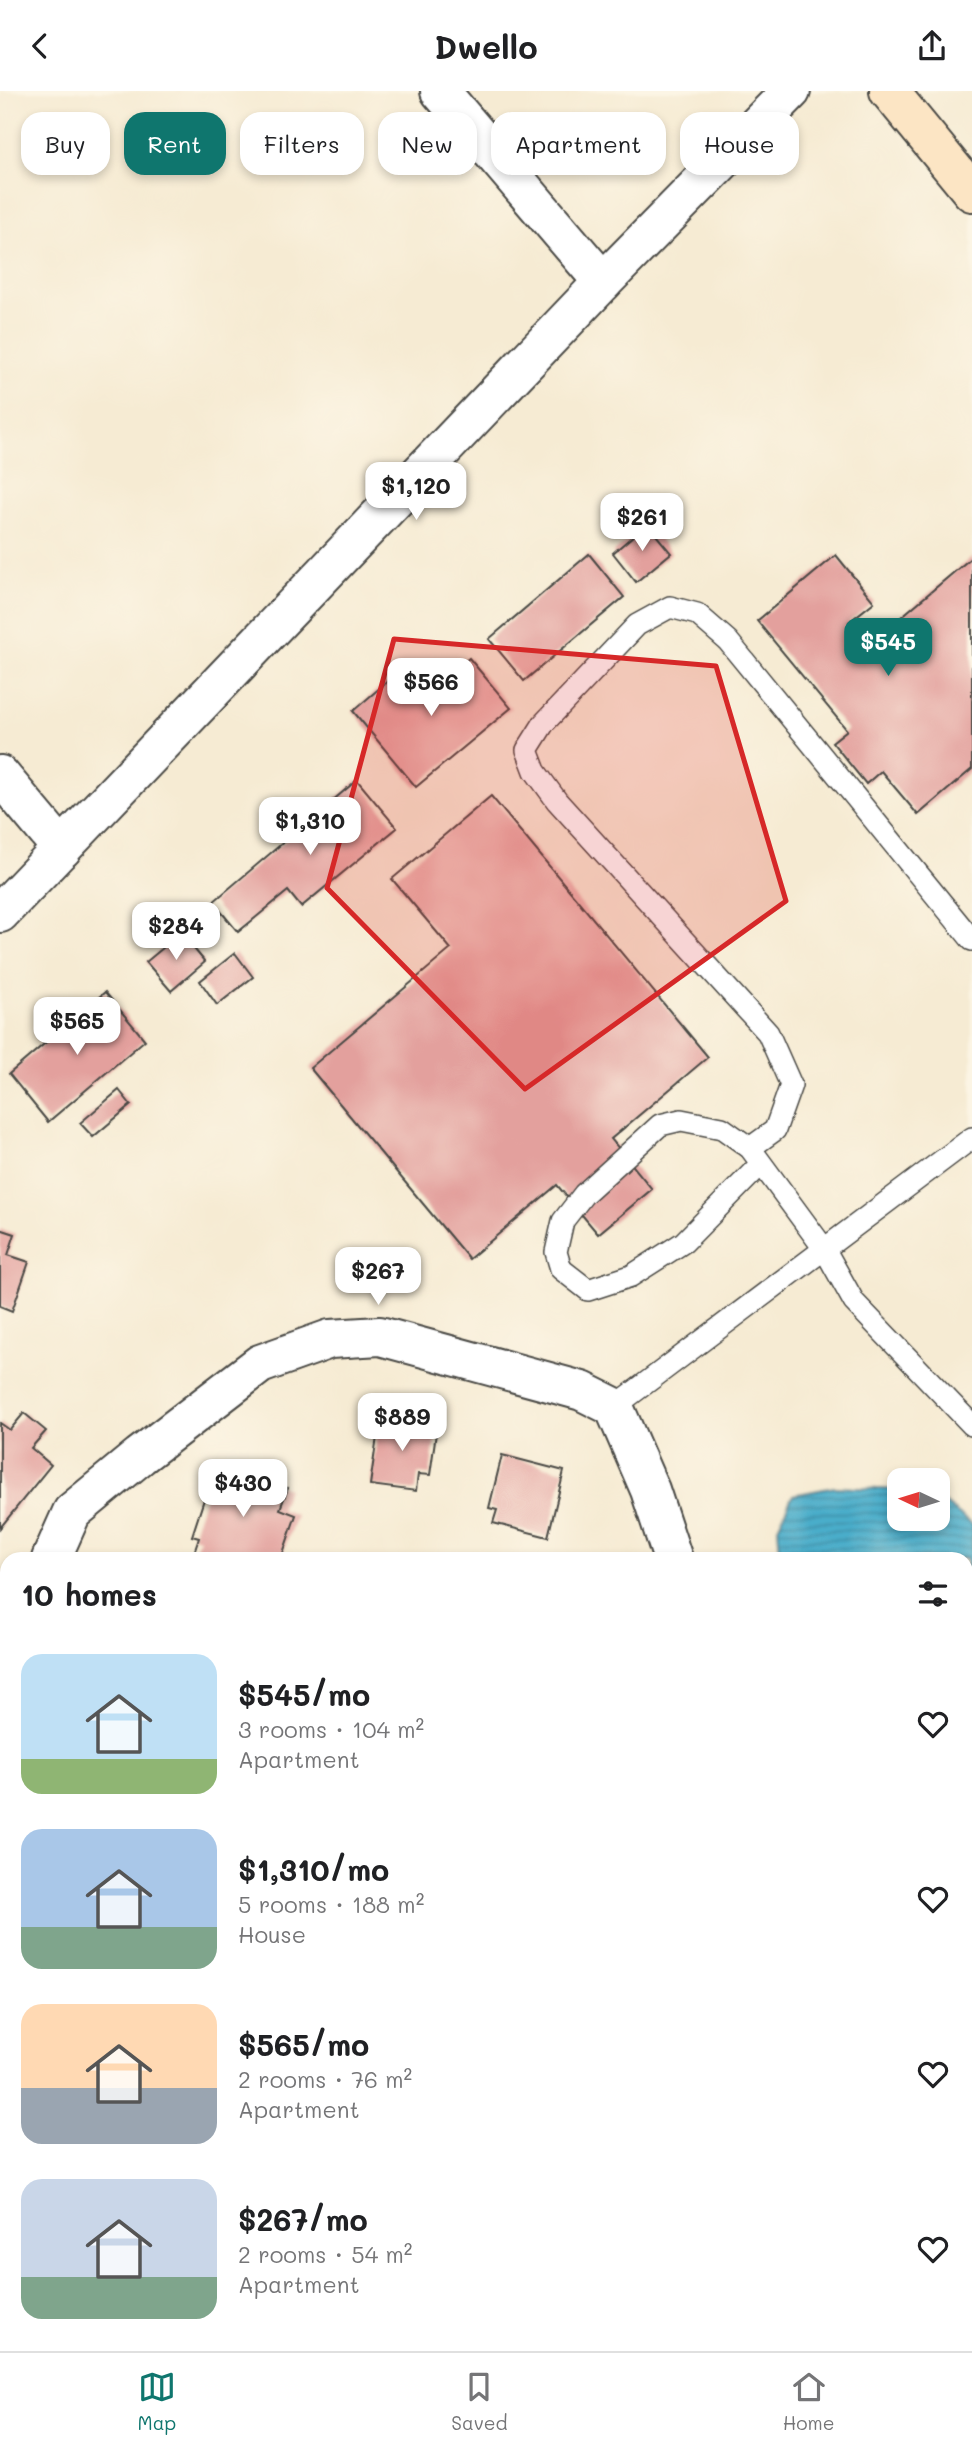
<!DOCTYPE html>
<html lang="en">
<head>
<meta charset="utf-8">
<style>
  :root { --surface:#fff; --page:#f6f6f6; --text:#202124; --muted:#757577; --line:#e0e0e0; --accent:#0f766e }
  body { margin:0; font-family:Mali,sans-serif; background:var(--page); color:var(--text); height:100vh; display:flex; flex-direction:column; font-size:26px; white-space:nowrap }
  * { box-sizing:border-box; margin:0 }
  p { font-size:23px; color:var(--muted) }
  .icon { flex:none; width:38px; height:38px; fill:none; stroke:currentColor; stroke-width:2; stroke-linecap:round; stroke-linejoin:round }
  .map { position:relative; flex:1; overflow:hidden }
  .side { position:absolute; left:0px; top:1461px; width:973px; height:800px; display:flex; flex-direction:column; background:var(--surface); border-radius:21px 21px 0 0; box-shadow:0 4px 10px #0003 }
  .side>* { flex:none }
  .guide { position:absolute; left:21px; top:21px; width:931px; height:63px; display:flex; gap:14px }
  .needle { width:46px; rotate:274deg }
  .fabs { position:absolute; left:887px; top:1377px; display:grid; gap:14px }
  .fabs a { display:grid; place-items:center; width:63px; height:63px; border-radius:14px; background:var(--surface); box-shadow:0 4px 10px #0003; font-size:35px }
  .price { position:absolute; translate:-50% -60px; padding:0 16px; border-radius:14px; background:#fff; color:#222; font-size:23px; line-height:46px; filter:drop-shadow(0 2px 4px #0008) }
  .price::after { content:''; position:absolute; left:50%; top:42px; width:21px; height:16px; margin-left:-10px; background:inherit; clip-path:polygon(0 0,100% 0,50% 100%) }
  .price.active { background:var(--accent); color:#fff }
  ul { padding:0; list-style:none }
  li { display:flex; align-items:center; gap:21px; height:175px; padding:0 21px }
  li span { display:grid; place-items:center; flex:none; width:196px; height:140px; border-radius:21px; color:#555 }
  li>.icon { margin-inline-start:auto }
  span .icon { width:84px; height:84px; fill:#fffc; stroke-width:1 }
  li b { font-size:30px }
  h2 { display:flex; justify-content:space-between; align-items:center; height:84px; padding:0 21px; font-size:30px }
  .tag { padding:0 24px; border-radius:21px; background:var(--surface); box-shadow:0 4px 10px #0003; font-size:24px; line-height:63px }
  .tag.active { background:var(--accent); color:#fff }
  header { display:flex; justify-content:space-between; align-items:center; height:91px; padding:0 21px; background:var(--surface); font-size:32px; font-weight:700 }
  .dock { display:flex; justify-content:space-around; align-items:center; height:98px; border-top:2px solid var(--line); background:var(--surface); font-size:19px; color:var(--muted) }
  .dock a { display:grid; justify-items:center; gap:4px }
  .dock .active { color:var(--accent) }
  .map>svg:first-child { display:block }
</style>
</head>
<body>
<header><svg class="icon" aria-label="back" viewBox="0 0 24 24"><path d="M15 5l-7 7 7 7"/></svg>Dwello<svg class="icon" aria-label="share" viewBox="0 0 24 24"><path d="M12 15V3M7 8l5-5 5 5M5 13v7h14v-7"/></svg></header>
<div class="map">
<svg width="972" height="2260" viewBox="0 0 972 2260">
  <defs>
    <pattern id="water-rules" width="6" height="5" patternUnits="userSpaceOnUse" patternTransform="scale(1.75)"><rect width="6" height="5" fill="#4aadca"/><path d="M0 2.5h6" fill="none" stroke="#3e8da4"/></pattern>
  </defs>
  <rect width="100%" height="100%" fill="#fcf5e5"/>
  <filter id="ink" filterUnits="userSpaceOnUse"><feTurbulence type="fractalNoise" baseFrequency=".0143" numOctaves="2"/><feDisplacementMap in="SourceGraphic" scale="14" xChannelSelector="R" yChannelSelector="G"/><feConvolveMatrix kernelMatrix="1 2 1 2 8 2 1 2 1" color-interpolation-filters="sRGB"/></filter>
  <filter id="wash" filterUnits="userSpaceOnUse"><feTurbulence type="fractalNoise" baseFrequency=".00686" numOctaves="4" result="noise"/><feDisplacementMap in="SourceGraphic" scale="28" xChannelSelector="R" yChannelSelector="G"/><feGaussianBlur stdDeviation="1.57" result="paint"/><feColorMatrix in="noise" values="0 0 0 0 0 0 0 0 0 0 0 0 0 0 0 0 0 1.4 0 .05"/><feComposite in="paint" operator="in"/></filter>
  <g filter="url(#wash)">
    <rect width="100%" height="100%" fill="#f6ebd3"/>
    <!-- water -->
    <polygon fill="url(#water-rules)" stroke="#3a6c7a" stroke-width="2" points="835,1396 899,1399 900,1428 938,1428 938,1407 972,1434 972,1989 966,1991 966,1468 786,1468 780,1463 778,1436 793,1404"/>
    <g id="blocks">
      <!-- building -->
      <g fill="#e3a09d">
        <polygon points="647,433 671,462 636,491 613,462"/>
        <polygon points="589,463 624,506 524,590 489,548"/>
        <polygon points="836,464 874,511 849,531 868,554 972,466 972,678 918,724 881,680 866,693 832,651 847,639 757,530"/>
        <polygon points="469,567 511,617 416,696 353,620 403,577 425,604"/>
        <polygon points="357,689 397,737 301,816 288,800 238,841 213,811"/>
        <polygon points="491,705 708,966 611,1048 652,1098 598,1143 557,1094 469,1168 310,977 451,858 392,788"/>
        <polygon points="181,842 205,871 171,900 146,871"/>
        <polygon points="235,862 253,886 217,914 200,890"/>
        <polygon points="105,901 145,949 48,1031 9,983"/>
        <polygon points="119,999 131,1014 93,1046 80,1032"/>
        <polygon points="0,1138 15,1143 8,1164 29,1171 12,1220 0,1215"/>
        <polygon points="24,1322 46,1340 31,1357 51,1374 0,1437 0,1332 10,1339"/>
        <polygon points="380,1325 426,1331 425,1340 436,1342 430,1384 418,1383 416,1400 370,1394"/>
        <polygon points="502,1364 564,1380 548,1446 493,1432 497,1419 489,1417"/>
        <polygon points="225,1374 288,1397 280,1418 296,1424 281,1468 192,1468 199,1447 192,1445 209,1393 217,1396"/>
        <polygon points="7,1904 7,1990 2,1996 0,1912"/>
        <polygon points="635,2254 773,2254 766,2260 637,2260 633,2255"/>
      </g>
    </g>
  </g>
  <g filter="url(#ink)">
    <use href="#blocks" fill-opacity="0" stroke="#494844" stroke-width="2"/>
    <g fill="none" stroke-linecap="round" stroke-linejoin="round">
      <!-- lane casing -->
      <g stroke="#494844" stroke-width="24">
        <g id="lane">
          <polyline points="750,1057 775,1039 791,994 768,942 557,710 535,680 527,659 544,632 637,534 670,516 697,523 728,550 972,849"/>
          <polyline points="761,1073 684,1151 631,1185 588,1199 561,1178 556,1161 563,1130 584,1103 660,1034 681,1029 722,1037 750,1057 825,1159 854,1211 972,1334"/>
          <polyline points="614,1316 972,1047"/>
        </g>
      </g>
      <!-- street casing -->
      <g stroke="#494844" stroke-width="42">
        <g id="street">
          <polyline points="440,0 603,191"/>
          <polyline points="0,684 62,758"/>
          <polyline points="0,822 603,191 791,0"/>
          <polyline points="51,1468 72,1421 140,1365 260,1273 330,1248 380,1245 582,1300 614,1316 650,1399 673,1468"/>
          <polyline points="0,1728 7,1719"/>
          <polyline points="0,2082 7,2084"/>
          <polyline points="505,2254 505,2260"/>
          <polyline points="879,2254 879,2260"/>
        </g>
      </g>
      <!-- secondary casing -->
      <g stroke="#494844" stroke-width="42">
        <polyline id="secondary" points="889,0 972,101"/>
      </g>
      <!-- lane -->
      <use href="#lane" stroke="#fff" stroke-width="21"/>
      <!-- street -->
      <use href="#street" stroke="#fff" stroke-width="38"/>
      <!-- secondary -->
      <use href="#secondary" stroke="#fce5c4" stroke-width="38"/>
    </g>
  </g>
  <!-- marked area -->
  <path fill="#d62828" fill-opacity="0.2" stroke="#d62828" stroke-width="5" stroke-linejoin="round" d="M 394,548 L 716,575 L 786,810 L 525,998 L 327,797 Z"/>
</svg>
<div class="fabs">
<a><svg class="needle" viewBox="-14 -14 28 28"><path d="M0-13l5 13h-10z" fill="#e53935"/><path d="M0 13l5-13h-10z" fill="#757577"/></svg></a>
</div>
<b class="price" style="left:416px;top:431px">$1,120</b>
<b class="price" style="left:642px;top:462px">$261</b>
<b class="price active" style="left:888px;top:587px">$545</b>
<b class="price" style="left:431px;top:627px">$566</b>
<b class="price" style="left:310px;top:766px">$1,310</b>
<b class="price" style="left:176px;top:871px">$284</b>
<b class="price" style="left:77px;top:966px">$565</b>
<b class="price" style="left:378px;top:1216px">$267</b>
<b class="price" style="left:402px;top:1362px">$889</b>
<b class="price" style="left:243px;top:1428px">$430</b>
<div class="guide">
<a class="tag">Buy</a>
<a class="tag active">Rent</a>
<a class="tag">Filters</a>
<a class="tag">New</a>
<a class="tag">Apartment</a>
<a class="tag">House</a>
</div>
<section class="side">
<h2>10 homes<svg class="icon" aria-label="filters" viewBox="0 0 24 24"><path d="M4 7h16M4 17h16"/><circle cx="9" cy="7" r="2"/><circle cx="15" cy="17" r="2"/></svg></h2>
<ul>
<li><span style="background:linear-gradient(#bfe0f5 75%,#8fb573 0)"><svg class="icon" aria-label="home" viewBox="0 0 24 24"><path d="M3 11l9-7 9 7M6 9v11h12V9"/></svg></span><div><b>$545/mo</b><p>3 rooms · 104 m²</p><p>Apartment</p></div><svg class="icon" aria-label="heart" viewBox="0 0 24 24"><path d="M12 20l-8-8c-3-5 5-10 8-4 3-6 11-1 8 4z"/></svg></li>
<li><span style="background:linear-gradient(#a9c7e8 70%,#7fa58c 0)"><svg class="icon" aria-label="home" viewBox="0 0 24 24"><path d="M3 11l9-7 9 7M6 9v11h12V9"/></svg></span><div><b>$1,310/mo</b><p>5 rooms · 188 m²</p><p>House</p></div><svg class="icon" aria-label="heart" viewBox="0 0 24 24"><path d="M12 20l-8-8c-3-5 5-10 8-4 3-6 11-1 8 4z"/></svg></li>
<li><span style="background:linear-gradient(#ffd9b3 60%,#9aa5b1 0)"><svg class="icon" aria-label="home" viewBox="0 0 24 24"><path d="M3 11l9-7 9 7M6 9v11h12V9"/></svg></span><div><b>$565/mo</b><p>2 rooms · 76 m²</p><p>Apartment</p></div><svg class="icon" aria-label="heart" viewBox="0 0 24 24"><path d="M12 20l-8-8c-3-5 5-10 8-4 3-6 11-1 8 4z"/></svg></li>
<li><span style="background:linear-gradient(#c9d6e8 70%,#7fa58c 0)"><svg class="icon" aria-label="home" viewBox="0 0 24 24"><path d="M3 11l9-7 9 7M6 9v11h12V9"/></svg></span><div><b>$267/mo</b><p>2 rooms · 54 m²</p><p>Apartment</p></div><svg class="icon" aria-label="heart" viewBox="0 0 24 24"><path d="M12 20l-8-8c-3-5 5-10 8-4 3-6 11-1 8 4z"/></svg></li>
</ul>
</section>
</div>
<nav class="dock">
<a class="active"><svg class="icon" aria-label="map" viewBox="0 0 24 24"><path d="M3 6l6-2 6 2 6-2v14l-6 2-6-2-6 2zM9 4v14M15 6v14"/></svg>Map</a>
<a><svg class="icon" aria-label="saved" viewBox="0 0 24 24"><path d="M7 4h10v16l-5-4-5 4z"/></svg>Saved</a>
<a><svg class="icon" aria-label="home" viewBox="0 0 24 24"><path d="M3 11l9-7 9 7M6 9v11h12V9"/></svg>Home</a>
</nav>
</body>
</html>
